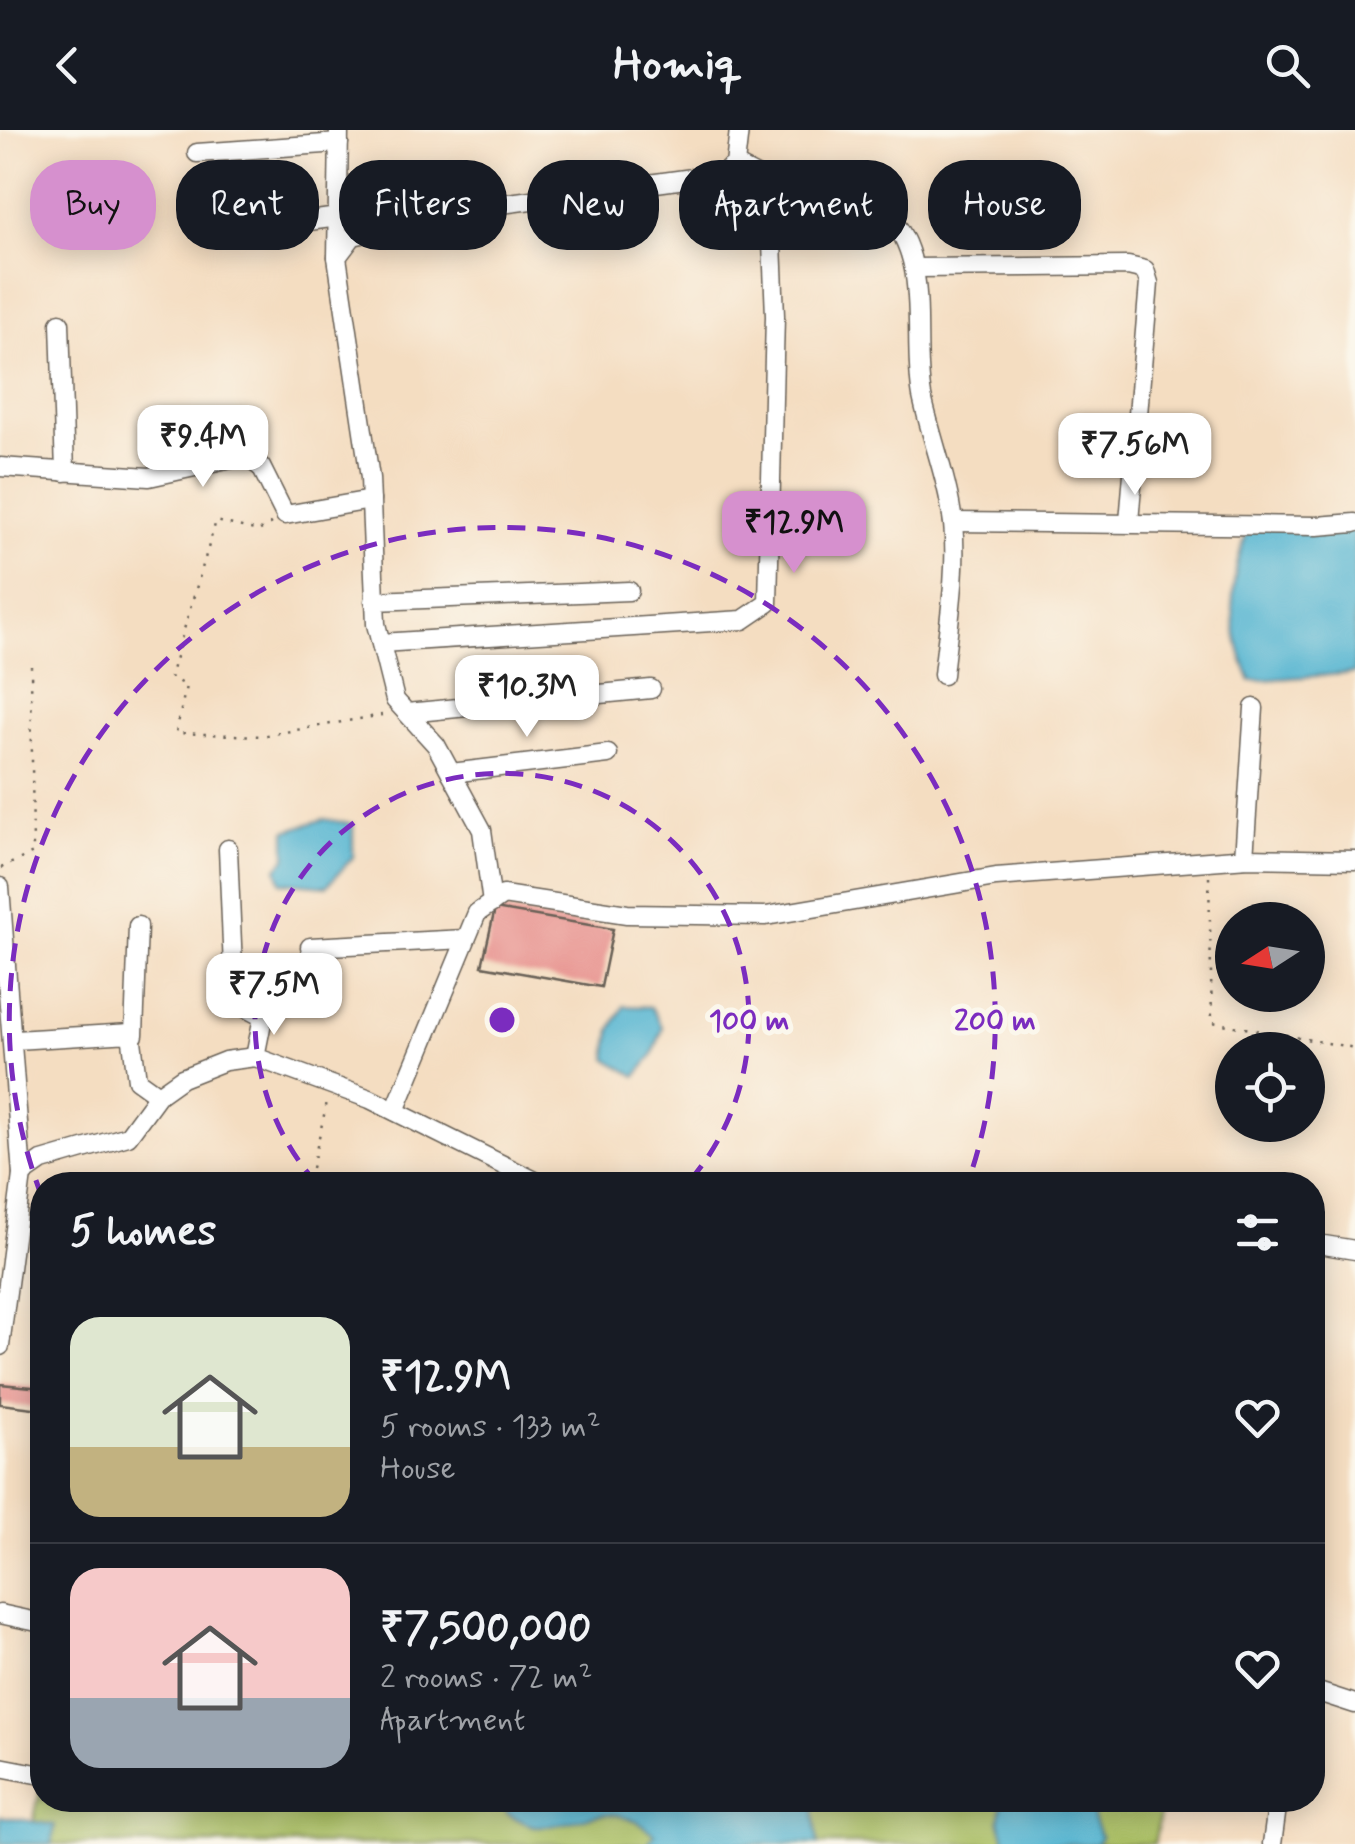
<!DOCTYPE html>
<html lang="en">
<head>
<meta charset="utf-8">
<style>
  :root { --surface:#171b24; --page:#20242c; --text:#f1f3f6; --muted:#9ea1a6; --line:#363941; --accent:#d690ce }
  body { margin:0; font-family:Mynerve,sans-serif; background:var(--page); color:var(--text); height:100vh; display:flex; flex-direction:column; font-size:38px; white-space:nowrap }
  * { box-sizing:border-box; margin:0 }
  p { font-size:32px; color:var(--muted) }
  .icon { flex:none; width:55px; height:55px; fill:none; stroke:currentColor; stroke-width:2; stroke-linecap:round; stroke-linejoin:round }
  .map { position:relative; flex:1; overflow:hidden }
  .details { position:absolute; left:30px; top:1042px; width:1295px; height:640px; display:flex; flex-direction:column; background:var(--surface); border-radius:40px; box-shadow:0 5px 25px #0003 }
  .details>* { flex:none }
  .hud { position:absolute; left:30px; top:30px; width:1295px; height:90px; display:flex; gap:20px }
  .needle { width:65px; rotate:258deg }
  .controls { position:absolute; left:1215px; top:772px; display:grid; gap:20px }
  .controls a { display:grid; place-items:center; width:110px; height:110px; border-radius:50%; background:var(--surface); box-shadow:0 5px 25px #0003; font-size:50px }
  .price { position:absolute; translate:-50% -85px; padding:0 22px; border-radius:20px; background:#fff; color:#222; font-size:32px; line-height:65px; filter:drop-shadow(0 2px 5px #0008) }
  .price::after { content:''; position:absolute; left:50%; top:60px; width:30px; height:22px; margin-left:-15px; background:inherit; clip-path:polygon(0 0,100% 0,50% 100%) }
  .price.selected { background:var(--accent); color:#111 }
  ul { padding:0; list-style:none }
  li { display:flex; align-items:center; gap:30px; height:250px; padding:0 40px }
  li+li { border-top:2px solid var(--line) }
  li span { display:grid; place-items:center; flex:none; width:280px; height:200px; border-radius:30px; color:#555 }
  li>.icon { margin-inline-start:auto }
  span .icon { width:120px; height:120px; fill:#fffc; stroke-width:1 }
  li b { font-size:42px }
  h2 { display:flex; justify-content:space-between; align-items:center; height:120px; padding:0 40px; font-size:42px }
  .tag { padding:0 35px; border-radius:40px; background:var(--surface); box-shadow:0 5px 25px #0003; font-size:35px; line-height:90px }
  .tag.selected { background:var(--accent); color:#111 }
  header { display:flex; justify-content:space-between; align-items:center; height:130px; padding:0 40px; background:var(--surface); font-size:45px; font-weight:700 }
  .map>svg:first-child { display:block }
</style>
</head>
<body>
<header><svg class="icon" aria-label="back" viewBox="0 0 24 24"><path d="M15 5l-7 7 7 7"/></svg>Homiq<svg class="icon" aria-label="search" viewBox="0 0 24 24"><circle cx="10" cy="10" r="6"/><path d="M15 15l6 6"/></svg></header>
<div class="map">
<svg width="1355" height="1714" viewBox="0 0 1355 1714">
  <rect width="100%" height="100%" fill="#fbf7ec"/>
  <filter id="ink" filterUnits="userSpaceOnUse"><feTurbulence type="fractalNoise" baseFrequency=".01" numOctaves="2"/><feDisplacementMap in="SourceGraphic" scale="20" xChannelSelector="R" yChannelSelector="G"/><feConvolveMatrix kernelMatrix="1 2 1 2 8 2 1 2 1" color-interpolation-filters="sRGB"/></filter>
  <filter id="wash" filterUnits="userSpaceOnUse"><feTurbulence type="fractalNoise" baseFrequency=".0048" numOctaves="4" result="noise"/><feDisplacementMap in="SourceGraphic" scale="40" xChannelSelector="R" yChannelSelector="G"/><feGaussianBlur stdDeviation="2.25" result="paint"/><feColorMatrix in="noise" values="0 0 0 0 0 0 0 0 0 0 0 0 0 0 0 0 0 1.4 0 .05"/><feComposite in="paint" operator="in"/></filter>
  <g filter="url(#wash)">
    <rect width="100%" height="100%" fill="#f4ddc1"/>
    <!-- green -->
    <polygon fill="#a8bd62" stroke="#626c3f" stroke-width="2.5" points="42,1649 42,1670 1163,1670 1154,1714 29,1714"/>
    <!-- water -->
    <g fill="#51b3d0" stroke="#366876" stroke-width="2.5">
      <path d="M 1355,389 L 1355,543 L 1251,551 C 1227,496 1227,450 1250,395 Z"/>
      <polygon points="324,689 353,694 353,727 327,756 281,752 277,738 286,728 286,701"/>
      <polygon points="624,876 651,877 663,898 652,927 636,946 607,929 611,900"/>
      <path d="M 509,1670 L 813,1670 L 818,1714 L 648,1714 L 654,1704 C 606,1663 585,1698 535,1696 C 526,1695 515,1687 506,1683 Z"/>
      <polygon points="1003,1670 1093,1670 1093,1688 1101,1707 1096,1714 1007,1714 999,1691"/>
      <polygon points="0,1686 55,1695 52,1714 0,1714"/>
    </g>
    <g id="blocks">
      <!-- building -->
      <g fill="#e7908c">
        <polygon points="520,532 523,554 496,558 491,535"/>
        <polygon points="495,779 613,799 601,857 482,836"/>
        <polygon points="0,1254 42,1258 42,1279 0,1274"/>
      </g>
    </g>
  </g>
  <g filter="url(#ink)">
    <use href="#blocks" fill-opacity="0" stroke="#686056" stroke-width="2.5"/>
    <g fill="none" stroke-linecap="round" stroke-linejoin="round">
      <!-- street casing -->
      <g stroke="#686056" stroke-width="21">
        <g id="street">
          <polyline points="197,23 339,13"/>
          <path d="M 762,49 C 802,51 854,52 885,82 C 933,128 911,207 922,266 C 931,308 948,350 953,393 C 958,443 948,496 943,545"/>
          <polyline points="243,100 338,87"/>
          <polyline points="337,127 339,0"/>
          <polyline points="914,138 1128,136 1145,140 1149,153 1129,392"/>
          <polyline points="60,193 65,342"/>
          <polyline points="0,337 149,347 245,326 261,337 285,385 371,370"/>
          <polyline points="953,392 1317,396 1355,393"/>
          <polyline points="374,471 629,461"/>
          <polyline points="381,513 743,490 768,473 775,186 770,63 762,49 735,35"/>
          <polyline points="407,583 651,559"/>
          <polyline points="451,643 608,624"/>
          <polyline points="228,719 234,862 238,874 263,887 255,927"/>
          <polyline points="1244,728 1254,578"/>
          <polyline points="0,757 22,1045 0,1216"/>
          <polyline points="492,773 482,700 436,615 395,570 376,494 370,348 337,127 353,106 479,77 722,44 735,35 739,0"/>
          <polyline points="310,817 465,809"/>
          <polyline points="134,905 138,796"/>
          <polyline points="15,910 131,903 137,950 158,965"/>
          <polyline points="395,981 477,783 503,765 627,784 766,786 996,747 1248,728 1355,730"/>
          <polyline points="22,1045 42,1031 128,1006 158,965 182,948 225,931 255,927 370,969 543,1055"/>
          <polyline points="1312,1113 1355,1120"/>
          <polyline points="0,1484 42,1493"/>
          <polyline points="1312,1560 1355,1574"/>
          <polyline points="0,1637 42,1645"/>
          <polyline points="1272,1714 1278,1670"/>
        </g>
      </g>
      <!-- path -->
      <g stroke="#686056" stroke-width="2.5" stroke-dasharray="2.5 8" stroke-linecap="butt">
        <polyline points="271,393 259,401 216,391 170,547 186,556 176,603 262,606 382,585"/>
        <polyline points="1,738 33,723 31,536"/>
        <polyline points="1209,747 1212,892 1355,918"/>
        <polyline points="312,1038 327,972"/>
      </g>
      <!-- street -->
      <use href="#street" stroke="#fff" stroke-width="18"/>
    </g>
  </g>
  <!-- distance rings -->
  <g fill="none" stroke="#7b2cbf" stroke-width="5" stroke-dasharray="18 12">
    <path d="M317 1054A247 247 0 1 1 687 1054"/>
    <path d="M42 1067A493 493 0 1 1 967 1055"/>
  </g>
  <circle cx="502" cy="890" r="15" fill="#7b2cbf" stroke="#fbf7ec" stroke-width="5"/>
  <g font-size="30" text-anchor="middle" font-weight="bold" fill="#7b2cbf" stroke="#fbf7ec" stroke-width="10" stroke-linejoin="round" paint-order="stroke">
    <text x="749" y="900">100 m</text>
    <text x="995" y="900">200 m</text>
  </g>
</svg>
<div class="controls">
<a><svg class="needle" viewBox="-14 -14 28 28"><path d="M0-13l5 13h-10z" fill="#e53935"/><path d="M0 13l5-13h-10z" fill="#9ea1a6"/></svg></a>
<a><svg class="icon" aria-label="locate" viewBox="0 0 24 24"><circle cx="12" cy="12" r="6"/><path d="M12 2v4M12 18v4M2 12h4M18 12h4"/></svg></a>
</div>
<b class="price" style="left:203px;top:360px">₹9.4M</b>
<b class="price" style="left:1135px;top:368px">₹7.56M</b>
<b class="price selected" style="left:794px;top:446px">₹12.9M</b>
<b class="price" style="left:527px;top:610px">₹10.3M</b>
<b class="price" style="left:274px;top:908px">₹7.5M</b>
<div class="hud">
<a class="tag selected">Buy</a>
<a class="tag">Rent</a>
<a class="tag">Filters</a>
<a class="tag">New</a>
<a class="tag">Apartment</a>
<a class="tag">House</a>
</div>
<section class="details">
<h2>5 homes<svg class="icon" aria-label="filters" viewBox="0 0 24 24"><path d="M4 7h16M4 17h16"/><circle cx="9" cy="7" r="2"/><circle cx="15" cy="17" r="2"/></svg></h2>
<ul>
<li><span style="background:linear-gradient(#dfe7d0 65%,#c2b280 0)"><svg class="icon" aria-label="home" viewBox="0 0 24 24"><path d="M3 11l9-7 9 7M6 9v11h12V9"/></svg></span><div><b>₹12.9M</b><p>5 rooms · 133 m²</p><p>House</p></div><svg class="icon" aria-label="heart" viewBox="0 0 24 24"><path d="M12 20l-8-8c-3-5 5-10 8-4 3-6 11-1 8 4z"/></svg></li>
<li><span style="background:linear-gradient(#f6c9c9 65%,#9aa5b1 0)"><svg class="icon" aria-label="home" viewBox="0 0 24 24"><path d="M3 11l9-7 9 7M6 9v11h12V9"/></svg></span><div><b>₹7,500,000</b><p>2 rooms · 72 m²</p><p>Apartment</p></div><svg class="icon" aria-label="heart" viewBox="0 0 24 24"><path d="M12 20l-8-8c-3-5 5-10 8-4 3-6 11-1 8 4z"/></svg></li>
</ul>
</section>
</div>
</body>
</html>
